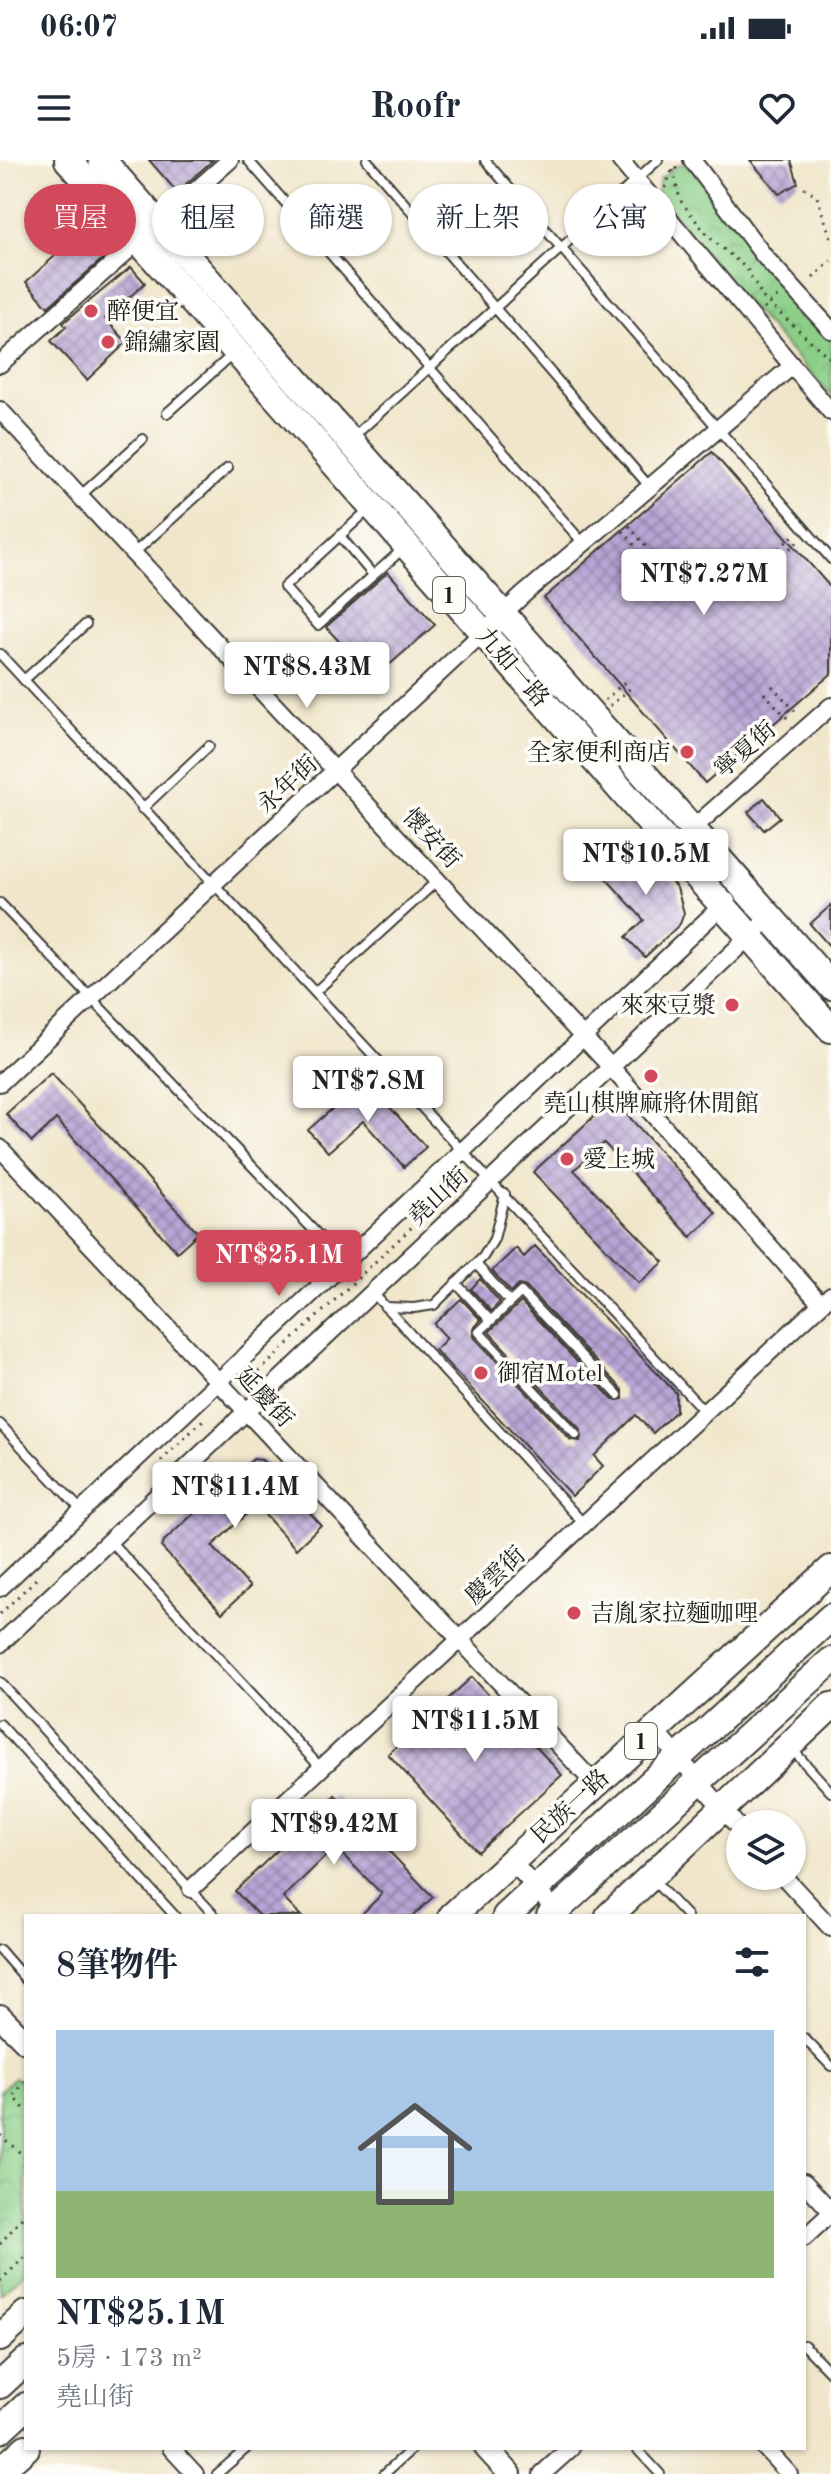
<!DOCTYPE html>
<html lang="zh-TW">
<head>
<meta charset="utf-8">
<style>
  :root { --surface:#fff; --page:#f2f2f3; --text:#1f2937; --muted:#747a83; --line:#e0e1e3; --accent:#d1495b }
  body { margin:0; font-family:"Old Standard TT","Noto Serif TC",serif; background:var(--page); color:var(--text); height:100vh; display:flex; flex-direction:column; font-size:30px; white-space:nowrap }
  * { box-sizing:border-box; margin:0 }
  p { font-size:26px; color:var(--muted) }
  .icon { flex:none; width:44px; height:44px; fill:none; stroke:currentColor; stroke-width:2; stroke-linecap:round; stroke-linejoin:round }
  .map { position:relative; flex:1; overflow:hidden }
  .panel { position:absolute; left:24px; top:1754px; width:782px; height:536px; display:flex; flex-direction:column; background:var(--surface); border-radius:0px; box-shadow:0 2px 6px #0004 }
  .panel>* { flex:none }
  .guide { position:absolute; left:24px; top:24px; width:784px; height:72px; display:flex; gap:16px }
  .controls { position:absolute; left:726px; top:1650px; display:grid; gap:16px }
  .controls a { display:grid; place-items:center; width:80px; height:80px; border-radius:50%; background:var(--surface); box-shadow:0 2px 6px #0004; font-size:40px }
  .price { position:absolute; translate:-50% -68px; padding:0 18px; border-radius:8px; background:#fff; color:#222; font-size:26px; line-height:52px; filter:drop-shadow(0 2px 4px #0008) }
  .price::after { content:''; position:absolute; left:50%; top:48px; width:24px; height:18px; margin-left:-12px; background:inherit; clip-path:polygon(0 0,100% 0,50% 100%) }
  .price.selected { background:var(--accent); color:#fff }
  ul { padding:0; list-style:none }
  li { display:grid; align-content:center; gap:16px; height:424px; padding:0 32px }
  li+li { border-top:2px solid var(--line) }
  li span { display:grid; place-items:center; height:248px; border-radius:0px; color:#555 }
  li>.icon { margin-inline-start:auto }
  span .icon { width:144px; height:144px; fill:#fffc; stroke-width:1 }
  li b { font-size:34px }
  h2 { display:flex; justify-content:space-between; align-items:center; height:96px; padding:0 32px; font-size:34px }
  .pill { padding:0 28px; border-radius:36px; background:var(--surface); box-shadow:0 2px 6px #0004; font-size:28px; line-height:72px }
  .pill.selected { background:var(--accent); color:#fff }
  .status { display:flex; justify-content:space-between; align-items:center; height:56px; padding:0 40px; background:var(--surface); direction:ltr }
  .status svg { height:22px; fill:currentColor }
  header { display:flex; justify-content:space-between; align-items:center; height:104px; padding:0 32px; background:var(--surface); font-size:36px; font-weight:700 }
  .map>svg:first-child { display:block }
</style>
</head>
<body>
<div class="status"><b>06:07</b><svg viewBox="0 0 49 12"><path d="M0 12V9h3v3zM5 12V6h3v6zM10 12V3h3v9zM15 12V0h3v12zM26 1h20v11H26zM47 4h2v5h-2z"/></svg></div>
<header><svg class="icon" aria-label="menu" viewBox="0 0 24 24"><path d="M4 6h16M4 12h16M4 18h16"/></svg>Roofr<svg class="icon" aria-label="heart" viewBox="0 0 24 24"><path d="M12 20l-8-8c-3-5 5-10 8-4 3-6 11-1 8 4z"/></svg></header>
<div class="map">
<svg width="831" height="2314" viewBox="0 0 831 2314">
  <defs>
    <pattern id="park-crowns" width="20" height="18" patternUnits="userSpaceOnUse" patternTransform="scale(2)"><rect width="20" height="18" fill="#8ace87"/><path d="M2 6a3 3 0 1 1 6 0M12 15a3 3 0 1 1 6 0" fill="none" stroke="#76b074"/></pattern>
    <pattern id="building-cross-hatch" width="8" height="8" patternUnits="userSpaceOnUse" patternTransform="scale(2)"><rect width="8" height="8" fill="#b8a4d5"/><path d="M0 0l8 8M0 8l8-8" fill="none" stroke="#9585ac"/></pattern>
  </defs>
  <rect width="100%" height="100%" fill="#fdfcf7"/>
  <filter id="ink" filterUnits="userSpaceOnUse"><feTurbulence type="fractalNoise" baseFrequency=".0125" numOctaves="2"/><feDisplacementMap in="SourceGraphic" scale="16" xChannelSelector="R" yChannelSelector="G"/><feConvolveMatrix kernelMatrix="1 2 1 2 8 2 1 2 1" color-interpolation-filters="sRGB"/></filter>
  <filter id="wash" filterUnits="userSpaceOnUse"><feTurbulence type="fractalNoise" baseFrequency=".006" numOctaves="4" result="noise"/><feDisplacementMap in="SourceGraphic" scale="32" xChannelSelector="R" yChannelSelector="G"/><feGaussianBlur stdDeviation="1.8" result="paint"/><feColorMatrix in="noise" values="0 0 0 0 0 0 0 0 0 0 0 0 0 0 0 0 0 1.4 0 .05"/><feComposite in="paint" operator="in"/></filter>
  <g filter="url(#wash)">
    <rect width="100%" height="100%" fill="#f1e6cb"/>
    <!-- park -->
    <g fill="url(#park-crowns)" stroke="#537552" stroke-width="2">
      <polygon points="680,4 692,7 831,174 831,236 738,133 657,33 660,19"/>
      <polygon points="14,1917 26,1927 26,2110 0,2134 0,1931"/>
    </g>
    <g id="blocks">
      <!-- building -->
      <g fill="url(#building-cross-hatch)">
        <polygon points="149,0 213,0 177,32"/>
        <polygon points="750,0 791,0 798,23 779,34"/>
        <polygon points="96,59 116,82 115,88 48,147 26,122"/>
        <polygon points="131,107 145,123 105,159 127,182 87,220 51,181 66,167 63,163"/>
        <polygon points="712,292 831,428 831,514 705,623 544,438"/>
        <polygon points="388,412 435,465 373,519 326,467"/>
        <polygon points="764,638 780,657 764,670 748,652"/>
        <polygon points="634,682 677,728 684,753 680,764 645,797 626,777 644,760 601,713"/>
        <polygon points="831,745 831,788 810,764"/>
        <polygon points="51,913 198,1073 177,1092 56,959 32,982 6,954"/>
        <polygon points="365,920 426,987 404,1007 363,961 328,992 308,970"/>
        <polygon points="613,939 716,1053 691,1077 604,983 574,1010 664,1102 639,1123 533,1012"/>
        <polygon points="535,1086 676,1233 676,1251 653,1273 636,1255 594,1296 603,1306 572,1336 435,1190 447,1178 434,1164 461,1139 481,1160 473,1169 474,1177 571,1280 580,1281 581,1270 489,1172 521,1142 613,1240 623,1239 623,1230 526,1127 519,1125 511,1132 492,1111 516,1088 524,1097"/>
        <polygon points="480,1119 500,1142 491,1151 471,1129"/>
        <polygon points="253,1299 262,1300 321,1365 296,1389 256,1345 212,1386 250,1427 222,1453 162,1388 164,1381"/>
        <polygon points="472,1517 562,1615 478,1692 388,1594"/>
        <polygon points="335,1635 433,1737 413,1756 360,1756 382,1734 335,1687 283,1738 301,1756 259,1756 235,1731"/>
      </g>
    </g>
  </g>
  <g filter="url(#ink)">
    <use href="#blocks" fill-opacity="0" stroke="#3c3a36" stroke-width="2"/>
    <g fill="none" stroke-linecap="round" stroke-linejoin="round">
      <!-- lane casing -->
      <g stroke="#3c3a36" stroke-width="12">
        <g id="lane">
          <polyline points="248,0 583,383"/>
          <polyline points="367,0 649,326"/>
          <polyline points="485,0 831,399"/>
          <polyline points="167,253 232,195"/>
          <polyline points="352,278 658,0"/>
          <polyline points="80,336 143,279"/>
          <polyline points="368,350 284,427 318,465 405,387"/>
          <polyline points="340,376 373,415"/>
          <polyline points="133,394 228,308"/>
          <polyline points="0,494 705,1252"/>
          <polyline points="24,520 86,464"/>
          <polyline points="142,649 209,586"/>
          <polyline points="0,743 345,1103"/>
          <polyline points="315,832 438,720"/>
          <polyline points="476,1104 510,1142"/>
          <polyline points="456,1123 490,1160"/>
          <polyline points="372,1132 584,1364"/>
          <polyline points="385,1147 414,1148 434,1145 483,1097 494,1079 505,1034"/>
          <polyline points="0,1264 82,1351"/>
          <polyline points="576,1275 479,1172 521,1132 618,1235"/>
          <polyline points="109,1380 321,1608"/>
          <polyline points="0,1522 215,1756"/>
          <polyline points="0,1564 175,1756"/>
          <polyline points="791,1588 831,1632"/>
          <polyline points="652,1719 687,1756"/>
          <polyline points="0,1790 26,1820"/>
          <polyline points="804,1878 831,1906"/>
          <polyline points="804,2185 831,2213"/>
          <polyline points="636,2288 660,2314"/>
          <polyline points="217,2314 247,2288"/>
          <polyline points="384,2314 413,2288"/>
        </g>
      </g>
      <!-- street casing -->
      <g stroke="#3c3a36" stroke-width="20">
        <g id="street">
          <polyline points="620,0 831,252"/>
          <polyline points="692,0 764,96 831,170"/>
          <polyline points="0,204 230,0"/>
          <polyline points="0,250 610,906 821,1144"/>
          <polyline points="692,669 831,546"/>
          <polyline points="0,923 523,435 791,207"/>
          <polyline points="0,988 594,1623"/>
          <polyline points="0,1428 727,741"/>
          <polyline points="0,1484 770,757"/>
          <polyline points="654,1569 740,1669"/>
          <polyline points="511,1700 560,1756"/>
          <polyline points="783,1716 831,1768"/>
          <polyline points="191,1729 831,1135"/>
          <polyline points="804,2022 831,2051"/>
          <polyline points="804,2078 831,2053"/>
          <polyline points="171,2288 195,2314"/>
          <polyline points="765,2288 789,2314"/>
          <polyline points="542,2314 571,2288"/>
        </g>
      </g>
      <!-- secondary casing -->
      <g stroke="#3c3a36" stroke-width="26">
        <g id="secondary">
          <polyline points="0,1856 26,1882"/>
          <polyline points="486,2288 510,2314"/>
        </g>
      </g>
      <!-- primary casing -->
      <g stroke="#3c3a36" stroke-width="30">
        <g id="primary">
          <polyline points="68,0 831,869"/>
          <polyline points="102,0 831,826"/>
          <polyline points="452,1756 831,1409"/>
          <polyline points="506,1756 831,1457"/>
          <polyline points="550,1756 831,1501"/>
          <polyline points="609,1756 831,1546"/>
          <polyline points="0,2178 26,2154"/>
          <polyline points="0,2225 26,2201"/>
          <polyline points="0,2270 26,2246"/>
          <polyline points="0,2311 26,2288"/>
        </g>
      </g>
      <!-- path -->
      <g stroke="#3c3a36" stroke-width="3" stroke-dasharray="2 6" stroke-linecap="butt">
        <polyline points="673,10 680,40 708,76 747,109 764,139 831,199"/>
        <polyline points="665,28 673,8 679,9"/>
        <polyline points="804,28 817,37 831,78"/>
        <polyline points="813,118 831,101"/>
        <polyline points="764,149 779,135"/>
        <polyline points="629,366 652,394"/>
        <polyline points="623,371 646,399"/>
        <polyline points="767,399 794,375"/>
        <polyline points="772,405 798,381"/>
        <polyline points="772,526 798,554"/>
        <polyline points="764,533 790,561"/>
        <polyline points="605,540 628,519"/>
        <polyline points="610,546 634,525"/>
        <polyline points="247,1223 468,1014"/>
        <polyline points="161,1301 203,1260"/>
        <polyline points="0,1454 36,1419"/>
        <polyline points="25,1921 14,1936 26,1951"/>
        <polyline points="0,1975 26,1998"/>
        <polyline points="0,2084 26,2053"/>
        <polyline points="0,2121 26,2096"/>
      </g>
      <!-- lane -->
      <use href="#lane" stroke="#fff" stroke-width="8"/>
      <!-- street -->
      <use href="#street" stroke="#fff" stroke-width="16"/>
      <!-- secondary -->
      <use href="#secondary" stroke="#fff" stroke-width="22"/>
      <!-- primary -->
      <use href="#primary" stroke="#fff" stroke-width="26"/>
    </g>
  </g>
  <!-- markers -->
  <g fill="#d1495b" stroke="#fdfcf7" stroke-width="3">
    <circle cx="91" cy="151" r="8"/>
    <circle cx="108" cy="182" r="8"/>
    <circle cx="687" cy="592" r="8"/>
    <circle cx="732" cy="845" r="8"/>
    <circle cx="651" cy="916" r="8"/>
    <circle cx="567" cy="999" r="8"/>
    <circle cx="481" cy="1213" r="8"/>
    <circle cx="574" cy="1453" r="8"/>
  </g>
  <g text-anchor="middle" stroke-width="7" stroke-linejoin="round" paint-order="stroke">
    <!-- shield labels -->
    <g fill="#fdfcf7" stroke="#605f5e" stroke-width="2">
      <rect x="433" y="417" width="32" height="36" rx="6"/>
      <rect x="625" y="1563" width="32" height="36" rx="6"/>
    </g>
    <g font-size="22" font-weight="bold" fill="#1c1c1c">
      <text x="449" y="443">1</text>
      <text x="641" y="1589">1</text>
    </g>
    <!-- poi labels -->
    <g font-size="24" fill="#1c1c1c" stroke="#fdfcf7" text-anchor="start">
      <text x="107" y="159">醉便宜</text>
      <text x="124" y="190">錦繡家園</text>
      <text x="671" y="600" text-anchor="end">全家便利商店</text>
      <text x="716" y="853" text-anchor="end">來來豆漿</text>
      <text x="651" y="951" text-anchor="middle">堯山棋牌麻將休閒館</text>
      <text x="583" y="1007">愛上城</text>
      <text x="497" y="1221">御宿Motel</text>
      <text x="590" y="1461">吉胤家拉麵咖哩</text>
    </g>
    <!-- street labels -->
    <g font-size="24" fill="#1c1c1c" stroke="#fdfcf7">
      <text transform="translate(513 507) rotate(49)" y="8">九如一路</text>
      <text transform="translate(745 589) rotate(-41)" y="8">寧夏街</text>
      <text transform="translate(287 624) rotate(-43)" y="8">永年街</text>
      <text transform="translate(432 678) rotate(47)" y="8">懷安街</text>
      <text transform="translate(438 1036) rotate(-43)" y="8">堯山街</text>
      <text transform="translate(265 1237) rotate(47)" y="8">延慶街</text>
      <text transform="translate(495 1415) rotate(-43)" y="8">慶雲街</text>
      <text transform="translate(570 1646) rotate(-43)" y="8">民族一路</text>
    </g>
  </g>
</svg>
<div class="controls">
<a><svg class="icon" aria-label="layers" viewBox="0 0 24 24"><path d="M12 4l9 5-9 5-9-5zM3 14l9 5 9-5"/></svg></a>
</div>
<b class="price" style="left:704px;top:457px">NT$7.27M</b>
<b class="price" style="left:307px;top:550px">NT$8.43M</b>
<b class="price" style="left:646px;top:737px">NT$10.5M</b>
<b class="price" style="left:368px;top:964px">NT$7.8M</b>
<b class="price selected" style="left:279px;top:1138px">NT$25.1M</b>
<b class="price" style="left:235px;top:1370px">NT$11.4M</b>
<b class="price" style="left:475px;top:1604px">NT$11.5M</b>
<b class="price" style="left:334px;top:1707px">NT$9.42M</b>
<div class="guide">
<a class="pill selected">買屋</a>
<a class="pill">租屋</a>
<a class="pill">篩選</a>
<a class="pill">新上架</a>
<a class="pill">公寓</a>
</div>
<section class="panel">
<h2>8筆物件<svg class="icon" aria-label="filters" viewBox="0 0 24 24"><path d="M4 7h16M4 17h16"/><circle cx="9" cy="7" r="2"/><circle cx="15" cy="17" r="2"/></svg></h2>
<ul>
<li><span style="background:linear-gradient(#a9c7e8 65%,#8fb573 0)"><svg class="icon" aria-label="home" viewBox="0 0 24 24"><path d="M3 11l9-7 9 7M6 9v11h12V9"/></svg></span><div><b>NT$25.1M</b><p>5房 · 173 m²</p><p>堯山街</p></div></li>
</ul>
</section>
</div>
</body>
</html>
